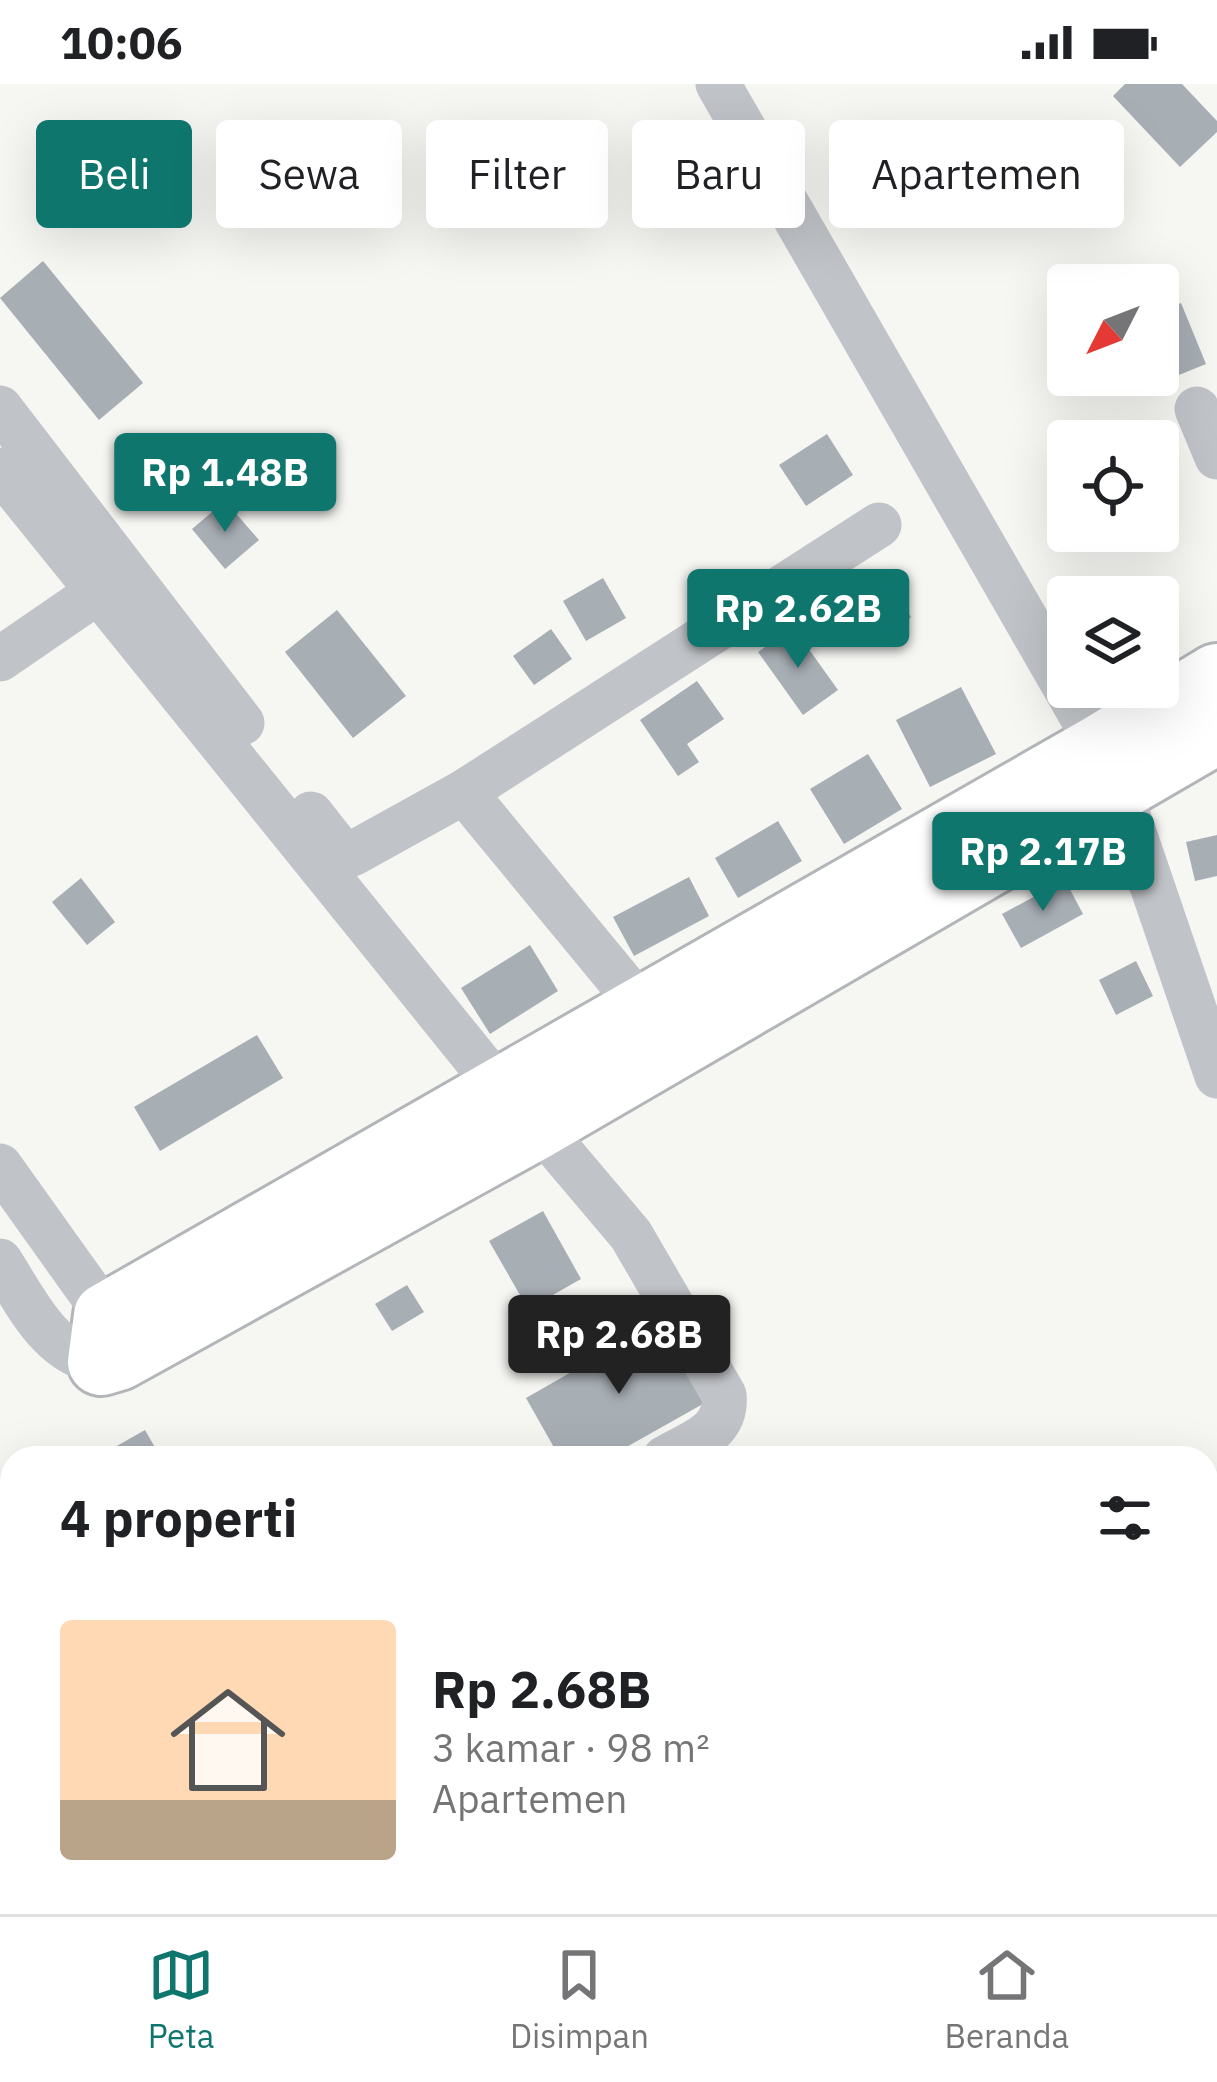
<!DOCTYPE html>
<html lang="id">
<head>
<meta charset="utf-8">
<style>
  :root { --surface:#fff; --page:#f2f2f2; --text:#202124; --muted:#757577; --line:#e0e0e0; --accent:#0f766e }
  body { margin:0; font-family:"IBM Plex Sans",sans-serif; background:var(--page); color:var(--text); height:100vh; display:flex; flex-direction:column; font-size:45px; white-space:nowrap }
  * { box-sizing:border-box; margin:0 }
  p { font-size:39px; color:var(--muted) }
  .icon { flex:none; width:66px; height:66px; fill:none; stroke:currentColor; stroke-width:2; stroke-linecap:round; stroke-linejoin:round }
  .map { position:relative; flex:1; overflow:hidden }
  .drawer { position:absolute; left:0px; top:1362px; width:1218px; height:468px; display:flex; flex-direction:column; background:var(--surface); border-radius:36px 36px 0 0; box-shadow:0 12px 48px #0002 }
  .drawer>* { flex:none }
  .guide { position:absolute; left:36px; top:36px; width:1146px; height:108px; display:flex; gap:24px }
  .needle { width:78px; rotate:228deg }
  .controls { position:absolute; left:1047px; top:180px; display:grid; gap:24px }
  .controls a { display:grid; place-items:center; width:132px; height:132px; border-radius:12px; background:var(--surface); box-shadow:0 12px 48px #0002; font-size:60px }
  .price { position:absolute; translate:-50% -102px; padding:0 27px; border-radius:12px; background:var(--accent); color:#fff; font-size:39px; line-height:78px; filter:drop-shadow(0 3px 6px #0008) }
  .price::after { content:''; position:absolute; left:50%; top:72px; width:36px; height:27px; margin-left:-18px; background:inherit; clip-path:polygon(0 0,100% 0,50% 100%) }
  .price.active { background:#222; color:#fff }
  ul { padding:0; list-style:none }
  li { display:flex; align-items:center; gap:36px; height:300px; padding:0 60px }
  li span { display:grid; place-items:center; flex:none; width:336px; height:240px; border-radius:12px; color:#555 }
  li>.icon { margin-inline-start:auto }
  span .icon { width:144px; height:144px; fill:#fffc; stroke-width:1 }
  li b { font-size:51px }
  h2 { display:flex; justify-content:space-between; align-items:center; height:144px; padding:0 60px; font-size:51px }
  .chip { padding:0 42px; border-radius:12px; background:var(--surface); box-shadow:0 12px 48px #0002; font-size:42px; line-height:108px }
  .chip.active { background:var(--accent); color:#fff }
  .status { display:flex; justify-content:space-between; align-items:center; height:84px; padding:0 60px; background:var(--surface); direction:ltr }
  .status svg { height:33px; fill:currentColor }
  .tab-bar { display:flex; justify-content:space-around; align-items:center; height:168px; border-top:3px solid var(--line); background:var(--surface); font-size:33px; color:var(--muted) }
  .tab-bar a { display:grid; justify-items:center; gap:6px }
  .tab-bar .active { color:var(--accent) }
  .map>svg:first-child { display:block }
</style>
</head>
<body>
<div class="status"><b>10:06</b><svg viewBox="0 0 49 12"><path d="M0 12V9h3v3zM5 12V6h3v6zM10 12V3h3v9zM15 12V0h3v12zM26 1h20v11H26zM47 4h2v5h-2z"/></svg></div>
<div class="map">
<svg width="1217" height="1830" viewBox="0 0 1217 1830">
  <rect width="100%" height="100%" fill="#f6f6f3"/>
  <!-- built -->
  <polygon fill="#e7e8e7" points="0,1618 12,1635 12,1818 216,1818 220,1830 0,1830"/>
  <!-- building -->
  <g fill="#a7aeb4">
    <polygon points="1125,0 1182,0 1217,37 1217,48 1180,83 1113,12"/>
    <polygon points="43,177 143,299 99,336 0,214"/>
    <polygon points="1181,219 1206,280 1174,293 1158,255 1158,229"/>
    <polygon points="827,350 853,391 806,422 779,381"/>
    <polygon points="225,417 259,456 225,485 192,445"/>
    <polygon points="878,485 911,533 881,554 848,505"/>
    <polygon points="603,494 626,534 586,557 563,517"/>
    <polygon points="337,526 406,612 353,654 285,568"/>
    <polygon points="793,543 838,606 803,631 758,568"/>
    <polygon points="551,545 572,575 534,601 513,572"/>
    <polygon points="697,597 724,635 687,660 699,678 678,692 640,636"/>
    <polygon points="961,603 996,670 930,703 896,636"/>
    <polygon points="868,670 902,725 844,760 810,705"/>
    <polygon points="778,737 802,777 738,814 715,774"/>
    <polygon points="1217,751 1217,792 1195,797 1186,758"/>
    <polygon points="689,793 709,832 634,872 613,833"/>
    <polygon points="81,794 115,838 87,861 52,818"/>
    <polygon points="1065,796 1083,830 1021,864 1002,830"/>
    <polygon points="530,861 558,907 490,950 461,904"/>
    <polygon points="1136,877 1153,912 1116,931 1099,896"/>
    <polygon points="257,951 283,994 160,1067 134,1023"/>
    <polygon points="543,1127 581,1195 528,1225 489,1157"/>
    <polygon points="407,1201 424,1228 392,1247 375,1220"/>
    <polygon points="664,1235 710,1316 607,1374 560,1374 526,1314"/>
    <polygon points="145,1346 161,1374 97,1374 115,1363"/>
  </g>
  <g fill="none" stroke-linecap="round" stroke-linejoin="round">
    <!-- highway casing -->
    <g stroke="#b3b6b9" stroke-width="72">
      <polyline id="highway" points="1217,593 1100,664 107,1232 101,1278 118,1273 538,1041 1217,646"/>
    </g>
    <!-- minor -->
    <g stroke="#c0c3c7" stroke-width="45">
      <polyline points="718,0 1100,664 1119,705 1217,992"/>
      <polyline points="0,324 242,639"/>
      <polyline points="1197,325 1217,373"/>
      <path d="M 0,386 L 500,1005 L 538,1041 L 631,1151 L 724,1311 C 728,1348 693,1358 665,1374"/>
      <polyline points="0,575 118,494"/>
      <polyline points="464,708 644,926"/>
      <polyline points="311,730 337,763 352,770 464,708 879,441"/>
      <polyline points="0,1082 107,1232"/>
      <path d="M 0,1177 C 26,1217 49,1271 101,1278"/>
    </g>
    <!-- highway -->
    <use href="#highway" stroke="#fff" stroke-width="66"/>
  </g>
</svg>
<div class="controls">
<a><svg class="needle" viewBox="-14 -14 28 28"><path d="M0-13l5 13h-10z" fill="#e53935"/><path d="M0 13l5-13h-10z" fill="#757577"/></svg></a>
<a><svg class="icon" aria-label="locate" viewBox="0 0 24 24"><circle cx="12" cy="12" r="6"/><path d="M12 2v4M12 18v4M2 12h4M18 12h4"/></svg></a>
<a><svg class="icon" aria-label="layers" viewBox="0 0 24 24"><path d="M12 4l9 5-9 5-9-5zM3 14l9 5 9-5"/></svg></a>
</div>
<b class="price" style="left:225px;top:451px">Rp 1.48B</b>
<b class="price" style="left:798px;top:587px">Rp 2.62B</b>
<b class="price" style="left:1043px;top:830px">Rp 2.17B</b>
<b class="price active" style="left:619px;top:1313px">Rp 2.68B</b>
<div class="guide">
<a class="chip active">Beli</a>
<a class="chip">Sewa</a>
<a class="chip">Filter</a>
<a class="chip">Baru</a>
<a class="chip">Apartemen</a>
</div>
<section class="drawer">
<h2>4 properti<svg class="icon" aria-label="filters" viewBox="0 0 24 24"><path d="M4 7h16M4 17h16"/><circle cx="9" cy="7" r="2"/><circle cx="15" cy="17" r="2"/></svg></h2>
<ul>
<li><span style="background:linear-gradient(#ffd9b3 75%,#b9a48a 0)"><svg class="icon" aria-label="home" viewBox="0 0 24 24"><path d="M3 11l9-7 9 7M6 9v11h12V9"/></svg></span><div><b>Rp 2.68B</b><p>3 kamar · 98 m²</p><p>Apartemen</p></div></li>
</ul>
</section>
</div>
<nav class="tab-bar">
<a class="active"><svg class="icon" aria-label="map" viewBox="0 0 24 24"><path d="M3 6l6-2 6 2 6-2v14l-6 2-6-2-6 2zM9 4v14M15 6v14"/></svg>Peta</a>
<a><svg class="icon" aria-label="saved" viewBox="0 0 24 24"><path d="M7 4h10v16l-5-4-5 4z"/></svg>Disimpan</a>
<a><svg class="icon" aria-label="home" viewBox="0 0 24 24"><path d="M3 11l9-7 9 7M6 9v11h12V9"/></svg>Beranda</a>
</nav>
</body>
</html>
